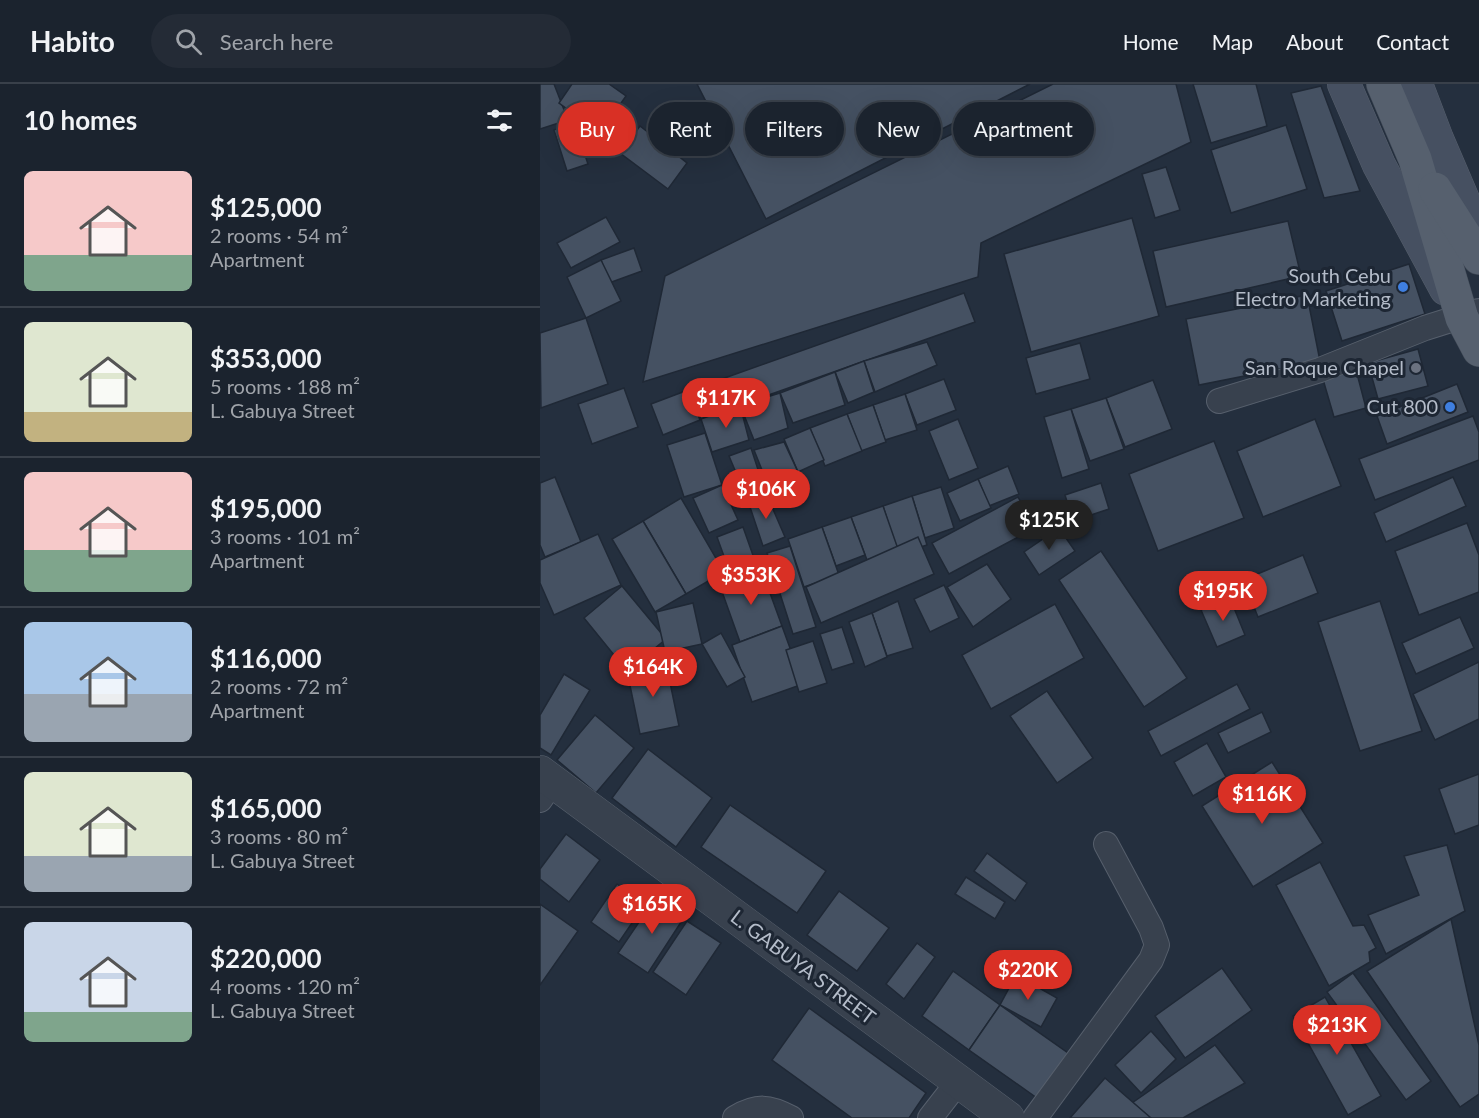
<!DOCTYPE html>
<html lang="en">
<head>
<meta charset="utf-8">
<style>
  :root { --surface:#1b232e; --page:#242b36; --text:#f1f3f6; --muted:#a0a4aa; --line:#39404a; --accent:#d93025 }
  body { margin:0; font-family:Lato,sans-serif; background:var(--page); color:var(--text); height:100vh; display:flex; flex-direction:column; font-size:22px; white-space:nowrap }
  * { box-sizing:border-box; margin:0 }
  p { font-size:20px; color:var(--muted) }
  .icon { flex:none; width:33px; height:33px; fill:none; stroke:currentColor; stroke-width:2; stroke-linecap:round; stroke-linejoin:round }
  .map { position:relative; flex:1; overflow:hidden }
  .drawer { display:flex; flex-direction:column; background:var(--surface); width:540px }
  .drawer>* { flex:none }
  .banner { position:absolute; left:18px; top:18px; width:570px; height:54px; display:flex; gap:12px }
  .price { position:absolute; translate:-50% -51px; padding:0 14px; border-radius:21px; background:var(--accent); color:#fff; font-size:20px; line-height:39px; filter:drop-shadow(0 2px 3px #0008) }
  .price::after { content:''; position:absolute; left:50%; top:36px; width:18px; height:14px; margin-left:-9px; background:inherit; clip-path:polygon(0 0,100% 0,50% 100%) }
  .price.current { background:#222; color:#fff }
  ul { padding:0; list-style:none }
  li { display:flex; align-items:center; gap:18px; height:150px; padding:0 24px }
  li+li { border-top:2px solid var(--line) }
  li span { display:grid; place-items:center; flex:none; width:168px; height:120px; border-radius:9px; color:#555 }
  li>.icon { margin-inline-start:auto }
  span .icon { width:72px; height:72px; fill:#fffc; stroke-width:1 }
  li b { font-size:26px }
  h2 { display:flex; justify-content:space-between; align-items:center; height:72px; padding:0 24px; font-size:26px }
  .tag { padding:0 21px; border-radius:27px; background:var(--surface); box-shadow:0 6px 24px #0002,0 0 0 2px var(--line); font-size:21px; line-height:54px }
  .tag.current { background:var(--accent); color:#fff }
  header { display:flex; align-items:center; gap:36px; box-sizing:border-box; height:84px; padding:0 30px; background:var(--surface); border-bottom:2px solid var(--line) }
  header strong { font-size:28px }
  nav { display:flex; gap:33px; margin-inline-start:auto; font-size:21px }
  .search { width:420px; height:54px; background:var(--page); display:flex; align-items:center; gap:15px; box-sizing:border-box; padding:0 21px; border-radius:33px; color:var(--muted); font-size:22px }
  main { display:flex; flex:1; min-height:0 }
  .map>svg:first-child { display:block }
</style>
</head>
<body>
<header>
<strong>Habito</strong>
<div class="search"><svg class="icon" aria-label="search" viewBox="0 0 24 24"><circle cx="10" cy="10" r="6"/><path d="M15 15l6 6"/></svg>Search here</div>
<nav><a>Home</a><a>Map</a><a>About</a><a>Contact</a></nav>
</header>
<main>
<section class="drawer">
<h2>10 homes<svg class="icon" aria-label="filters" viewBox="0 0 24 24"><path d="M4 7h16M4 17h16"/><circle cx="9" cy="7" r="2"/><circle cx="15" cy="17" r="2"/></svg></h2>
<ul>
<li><span style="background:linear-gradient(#f6c9c9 70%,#7fa58c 0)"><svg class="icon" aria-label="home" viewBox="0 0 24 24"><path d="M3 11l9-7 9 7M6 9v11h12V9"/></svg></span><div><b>$125,000</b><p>2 rooms · 54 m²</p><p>Apartment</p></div></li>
<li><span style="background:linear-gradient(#dfe7d0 75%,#c2b280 0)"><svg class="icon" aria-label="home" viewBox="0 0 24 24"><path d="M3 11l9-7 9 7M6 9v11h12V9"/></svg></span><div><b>$353,000</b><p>5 rooms · 188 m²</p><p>L. Gabuya Street</p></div></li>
<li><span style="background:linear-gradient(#f6c9c9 65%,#7fa58c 0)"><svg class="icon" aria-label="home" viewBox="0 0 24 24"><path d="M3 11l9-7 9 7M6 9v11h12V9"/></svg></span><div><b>$195,000</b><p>3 rooms · 101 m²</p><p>Apartment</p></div></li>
<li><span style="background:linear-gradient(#a9c7e8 60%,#9aa5b1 0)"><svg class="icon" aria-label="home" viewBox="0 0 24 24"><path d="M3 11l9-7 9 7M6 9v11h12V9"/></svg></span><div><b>$116,000</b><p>2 rooms · 72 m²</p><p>Apartment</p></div></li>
<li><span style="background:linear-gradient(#dfe7d0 70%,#9aa5b1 0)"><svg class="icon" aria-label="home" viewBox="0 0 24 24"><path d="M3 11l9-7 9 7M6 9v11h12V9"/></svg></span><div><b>$165,000</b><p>3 rooms · 80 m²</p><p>L. Gabuya Street</p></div></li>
<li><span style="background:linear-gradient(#c9d6e8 75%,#7fa58c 0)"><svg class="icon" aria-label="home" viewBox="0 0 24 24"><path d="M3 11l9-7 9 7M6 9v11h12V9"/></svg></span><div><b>$220,000</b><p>4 rooms · 120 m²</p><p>L. Gabuya Street</p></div></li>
</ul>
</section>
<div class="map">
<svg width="939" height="1034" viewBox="0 0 939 1034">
  <rect width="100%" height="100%" fill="#242f3e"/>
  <!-- building -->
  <g fill="#455162" stroke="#1f2835" stroke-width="1.5">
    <polygon points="0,0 14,0 28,36 0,45"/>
    <polygon points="32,0 69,0 86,12 60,49 19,19"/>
    <polygon points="157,0 490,0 226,135"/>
    <polygon points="513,0 636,0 651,58 441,159 438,193 103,298 125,192"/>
    <polygon points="653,0 716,0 727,42 671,59"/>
    <polygon points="781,2 820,107 784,114 751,9"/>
    <polygon points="34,39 48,80 27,87 14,46"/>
    <polygon points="746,41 767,105 691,129 671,66"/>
    <polygon points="100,42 147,79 128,105 80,69"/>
    <polygon points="626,83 640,126 615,134 602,90"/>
    <polygon points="66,133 80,158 31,184 17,159"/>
    <polygon points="592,134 619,232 491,268 464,170"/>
    <polygon points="748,137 761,192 626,223 613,167"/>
    <polygon points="94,164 102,187 69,199 61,176"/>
    <polygon points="61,176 81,217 46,234 27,193"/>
    <polygon points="869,180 885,230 802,257 786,207"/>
    <polygon points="424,209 435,238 161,335 151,306"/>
    <polygon points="767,211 780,277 659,301 646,235"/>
    <polygon points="46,234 68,300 1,324 0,249"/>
    <polygon points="387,258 397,281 335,308 324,277"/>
    <polygon points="540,259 550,295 496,310 486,274"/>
    <polygon points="878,265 888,302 838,315 828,279"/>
    <polygon points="324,277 334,308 308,319 295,288"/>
    <polygon points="815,282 826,324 794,333 782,292"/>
    <polygon points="295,288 305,321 253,339 240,309"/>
    <polygon points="404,295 416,326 377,341 365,310"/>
    <polygon points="613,296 632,345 585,363 566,314"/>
    <polygon points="917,300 928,328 847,360 837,332"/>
    <polygon points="84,304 98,343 52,360 38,320"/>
    <polygon points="148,306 160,336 123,351 111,320"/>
    <polygon points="240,309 248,344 214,356 200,321"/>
    <polygon points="365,310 377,346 345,356 333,321"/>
    <polygon points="566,314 584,365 550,377 531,325"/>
    <polygon points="200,321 209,356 172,368 161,335"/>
    <polygon points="333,321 346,358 321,367 307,330"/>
    <polygon points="531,325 549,385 522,394 504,333"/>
    <polygon points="307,330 322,367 285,382 270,344"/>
    <polygon points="933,332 939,348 939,376 835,416 819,375"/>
    <polygon points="418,335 438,384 409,396 389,347"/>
    <polygon points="775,335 801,402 723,433 697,367"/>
    <polygon points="270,344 284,376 258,388 244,355"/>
    <polygon points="165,349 182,401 144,413 127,361"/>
    <polygon points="674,357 704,434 618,467 589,390"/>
    <polygon points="244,358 258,388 228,401 214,366"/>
    <polygon points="211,364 224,404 205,410 189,372"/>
    <polygon points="468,382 479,410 449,422 438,395"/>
    <polygon points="15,393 41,458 5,473 0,461 0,399"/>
    <polygon points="913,393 926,422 846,458 834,429"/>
    <polygon points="438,395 451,424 420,437 407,409"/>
    <polygon points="561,399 569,425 533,437 525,411"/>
    <polygon points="182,401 198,436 169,449 153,414"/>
    <polygon points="401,403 414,444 385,454 372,412"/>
    <polygon points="226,409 245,453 223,462 208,417"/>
    <polygon points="372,412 387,461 358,470 343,422"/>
    <polygon points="478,413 495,444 409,490 392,459"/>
    <polygon points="141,414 184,488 146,510 103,437"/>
    <polygon points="343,422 358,465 327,476 311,433"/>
    <polygon points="311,433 325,471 296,482 282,443"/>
    <polygon points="103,437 146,510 115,528 72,455"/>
    <polygon points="927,439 939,471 939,508 879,531 855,467"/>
    <polygon points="203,443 215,477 189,486 177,453"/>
    <polygon points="282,443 299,491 264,503 248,455"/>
    <polygon points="519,444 535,467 499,491 484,468"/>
    <polygon points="58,450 81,501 14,531 0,499 0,476"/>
    <polygon points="378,453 394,490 281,539 266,503"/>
    <polygon points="250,462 276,543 253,550 227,469"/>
    <polygon points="561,467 647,594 604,623 519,496"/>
    <polygon points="763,471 778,509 718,533 703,496"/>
    <polygon points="447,480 471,515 433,543 407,503"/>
    <polygon points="222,487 242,542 200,558 180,502"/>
    <polygon points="404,501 419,534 390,548 374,515"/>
    <polygon points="82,502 126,555 87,587 44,534"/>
    <polygon points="690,514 705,551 677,563 661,526"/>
    <polygon points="358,517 373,564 347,572 332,529"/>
    <polygon points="840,517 882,647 820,667 778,538"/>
    <polygon points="153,519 162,560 125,568 116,528"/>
    <polygon points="515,520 544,574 451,625 422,571"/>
    <polygon points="332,529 347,573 325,583 309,538"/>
    <polygon points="920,533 934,564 876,590 862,559"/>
    <polygon points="242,542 263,600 212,618 192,561"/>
    <polygon points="302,543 314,579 292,586 280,550"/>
    <polygon points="181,549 205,593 187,603 162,560"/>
    <polygon points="273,557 287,599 259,608 246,566"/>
    <polygon points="939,578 939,635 895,656 873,610"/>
    <polygon points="126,579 139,642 100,650 87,587"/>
    <polygon points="24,590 50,606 11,671 0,664 0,631"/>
    <polygon points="697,600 710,625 621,672 608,647"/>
    <polygon points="507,607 553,674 517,699 470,632"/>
    <polygon points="722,628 731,648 688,669 678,649"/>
    <polygon points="55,631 94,664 56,709 17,676"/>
    <polygon points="667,659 686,693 653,712 634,678"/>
    <polygon points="108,665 172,714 136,763 72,714"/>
    <polygon points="732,678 783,759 713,803 662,722"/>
    <polygon points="939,690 939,741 915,750 899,705"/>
    <polygon points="190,721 286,787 257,829 161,763"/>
    <polygon points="26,750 60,776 29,818 0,795 0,785"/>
    <polygon points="907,761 925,827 846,870 828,831 879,811 864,772"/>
    <polygon points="447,769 487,799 475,817 434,787"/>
    <polygon points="780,778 813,842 824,841 836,864 829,868 830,878 789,902 736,801"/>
    <polygon points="426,793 465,818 455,835 415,810"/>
    <polygon points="77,800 105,820 79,858 51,838"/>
    <polygon points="299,807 349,844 317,887 267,851"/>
    <polygon points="116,813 145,832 108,889 78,869"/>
    <polygon points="0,820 38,847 0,901"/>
    <polygon points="911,835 939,961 939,1010 920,1023 827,887"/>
    <polygon points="147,837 181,859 146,911 113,888"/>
    <polygon points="377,859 395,873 364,915 346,900"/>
    <polygon points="682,884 712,926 645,974 615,932"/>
    <polygon points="413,887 460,921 429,966 382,932"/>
    <polygon points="813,889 891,997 866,1016 787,908"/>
    <polygon points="476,891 517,914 501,943 460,921"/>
    <polygon points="785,913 841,1012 808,1031 753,932"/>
    <polygon points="460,921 528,969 497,1014 429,966"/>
    <polygon points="269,924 386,1009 369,1034 312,1034 232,976"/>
    <polygon points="611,947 636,975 601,1009 575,981"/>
    <polygon points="675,961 705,999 643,1034 609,1034 592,1019"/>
    <polygon points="565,994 611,1034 530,1034"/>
  </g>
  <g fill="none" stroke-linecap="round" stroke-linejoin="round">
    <!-- service casing -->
    <g stroke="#565f6c" stroke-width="26">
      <g id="service">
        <polyline points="679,317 780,286 885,244 939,227"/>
        <polyline points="0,716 13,697"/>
        <path d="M 195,1034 C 217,1021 229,1022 251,1034"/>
        <polyline points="390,1034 418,998"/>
        <polyline points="495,1034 611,876 617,861 611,844 566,760"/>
      </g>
    </g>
    <!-- tertiary casing -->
    <g stroke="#565f6c" stroke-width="34">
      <polyline id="tertiary" points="0,688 468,1034"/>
    </g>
    <!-- secondary casing -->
    <g stroke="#565f6c" stroke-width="34">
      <g id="secondary">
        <polyline points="804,0 839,81 906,205"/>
        <polyline points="876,0 897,55 939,153"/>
      </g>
    </g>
    <!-- primary casing -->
    <g stroke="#414a57" stroke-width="34">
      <g id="primary">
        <polyline points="843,0 875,75 922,234 939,266"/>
        <polyline points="895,105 939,174"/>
      </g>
    </g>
    <!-- service -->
    <use href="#service" stroke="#38414e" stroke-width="24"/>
    <!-- tertiary -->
    <use href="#tertiary" stroke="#38414e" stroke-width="33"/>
    <!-- secondary -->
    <use href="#secondary" stroke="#465061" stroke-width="33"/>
    <!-- primary -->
    <use href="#primary" stroke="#56606e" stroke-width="33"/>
  </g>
  <!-- markers -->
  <g fill="#3f7fe0" stroke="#1d2633" stroke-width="2">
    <circle cx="863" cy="203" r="6"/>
    <circle cx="910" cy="323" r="6"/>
  </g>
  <circle fill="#6b7280" stroke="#1d2633" stroke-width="2" cx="876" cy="284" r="6"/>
  <g text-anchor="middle" stroke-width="6" stroke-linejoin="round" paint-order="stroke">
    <!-- poi labels -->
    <g font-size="20" fill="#b4bcc9" stroke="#1d2633" text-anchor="end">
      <text x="851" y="199">South Cebu<tspan x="851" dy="23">Electro Marketing</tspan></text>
      <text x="864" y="291">San Roque Chapel</text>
      <text x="898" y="330">Cut 800</text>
    </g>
    <!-- street labels -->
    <g font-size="20" fill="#b4bcc9" stroke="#1d2633">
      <text transform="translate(263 883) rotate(37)" y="7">L. GABUYA STREET</text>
    </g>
  </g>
</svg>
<b class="price" style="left:186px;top:345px">$117K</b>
<b class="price" style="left:226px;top:436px">$106K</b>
<b class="price current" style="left:509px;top:467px">$125K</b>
<b class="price" style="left:211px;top:522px">$353K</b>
<b class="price" style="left:683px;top:538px">$195K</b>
<b class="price" style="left:113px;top:614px">$164K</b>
<b class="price" style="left:722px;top:741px">$116K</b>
<b class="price" style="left:112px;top:851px">$165K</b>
<b class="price" style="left:488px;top:917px">$220K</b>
<b class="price" style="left:797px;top:972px">$213K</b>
<div class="banner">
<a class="tag current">Buy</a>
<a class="tag">Rent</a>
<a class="tag">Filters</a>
<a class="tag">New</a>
<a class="tag">Apartment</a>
</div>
</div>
</main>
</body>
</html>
